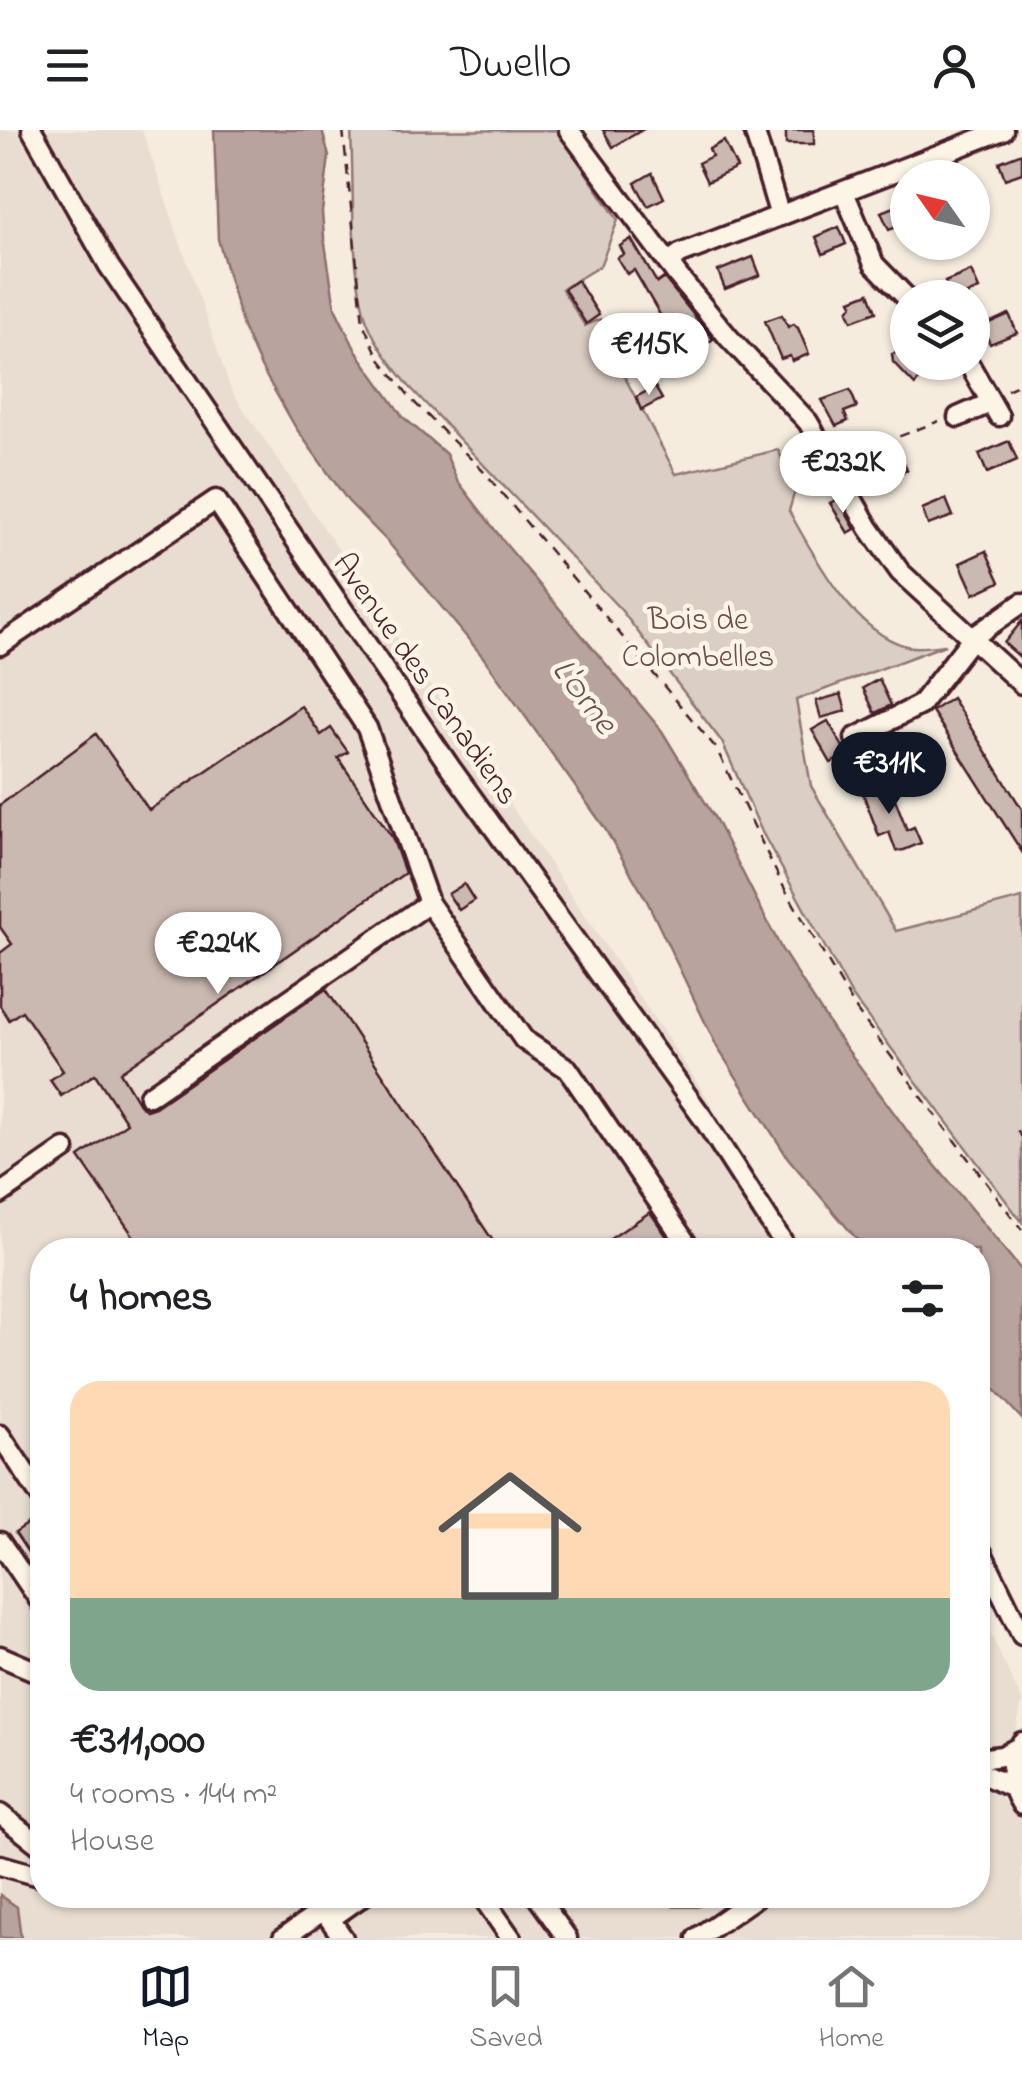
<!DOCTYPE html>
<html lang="en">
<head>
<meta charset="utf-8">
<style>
  :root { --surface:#fff; --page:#f6f6f6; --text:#202124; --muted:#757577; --line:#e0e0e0; --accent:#111827 }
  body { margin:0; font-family:"Indie Flower",sans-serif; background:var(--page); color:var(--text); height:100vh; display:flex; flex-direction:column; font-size:38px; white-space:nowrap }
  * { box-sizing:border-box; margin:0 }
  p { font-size:32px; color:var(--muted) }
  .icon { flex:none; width:55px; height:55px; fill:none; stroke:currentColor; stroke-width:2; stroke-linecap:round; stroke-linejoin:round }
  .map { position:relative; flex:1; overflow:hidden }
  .drawer { position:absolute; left:30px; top:1108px; width:960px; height:670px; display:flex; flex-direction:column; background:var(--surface); border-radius:40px; box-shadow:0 2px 8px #0004 }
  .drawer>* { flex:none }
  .needle { width:65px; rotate:304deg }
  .controls { position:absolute; left:890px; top:30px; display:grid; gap:20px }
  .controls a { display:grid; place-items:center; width:100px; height:100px; border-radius:50%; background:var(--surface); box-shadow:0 2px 8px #0004; font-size:50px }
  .price { position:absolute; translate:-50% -85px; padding:0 22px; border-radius:35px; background:#fff; color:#222; font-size:32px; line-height:65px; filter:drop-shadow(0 2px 5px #0008) }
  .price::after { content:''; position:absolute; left:50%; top:60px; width:30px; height:22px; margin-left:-15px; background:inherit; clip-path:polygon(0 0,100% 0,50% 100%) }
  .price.selected { background:var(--accent); color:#fff }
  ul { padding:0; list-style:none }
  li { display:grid; align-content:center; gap:20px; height:530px; padding:0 40px }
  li+li { border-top:2px solid var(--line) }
  li span { display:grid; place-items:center; height:310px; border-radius:30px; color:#555 }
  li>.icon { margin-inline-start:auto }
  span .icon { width:180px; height:180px; fill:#fffc; stroke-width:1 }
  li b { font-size:42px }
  h2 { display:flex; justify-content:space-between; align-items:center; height:120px; padding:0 40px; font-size:42px }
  header { display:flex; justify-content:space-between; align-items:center; height:130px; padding:0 40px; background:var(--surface); font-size:45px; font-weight:600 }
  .dock { display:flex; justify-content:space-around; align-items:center; height:140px; border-top:2px solid var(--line); background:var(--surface); font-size:28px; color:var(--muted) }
  .dock a { display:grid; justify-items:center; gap:5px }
  .dock .selected { color:var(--accent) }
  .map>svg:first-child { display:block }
</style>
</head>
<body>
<header><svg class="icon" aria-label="menu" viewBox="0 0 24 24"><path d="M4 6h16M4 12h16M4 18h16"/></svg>Dwello<svg class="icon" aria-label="person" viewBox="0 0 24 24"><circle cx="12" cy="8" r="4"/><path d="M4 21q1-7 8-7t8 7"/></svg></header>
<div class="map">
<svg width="1022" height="1808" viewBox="0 0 1022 1808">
  <rect width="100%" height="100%" fill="#f5ecde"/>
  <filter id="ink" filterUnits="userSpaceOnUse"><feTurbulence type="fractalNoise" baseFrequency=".01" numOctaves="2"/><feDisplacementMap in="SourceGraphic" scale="20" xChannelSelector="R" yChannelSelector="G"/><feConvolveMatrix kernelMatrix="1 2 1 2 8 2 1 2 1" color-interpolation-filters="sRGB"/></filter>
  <g filter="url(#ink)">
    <!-- built -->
    <polygon fill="#e8ddd0" points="0,0 142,0 231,260 705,964 792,1120 42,1120 42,1765 978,1765 978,1477 1022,1571 1002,1669 1022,1689 1022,1808 0,1808"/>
    <!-- green -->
    <path fill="#dbcec4" stroke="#927678" stroke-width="2.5" d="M 557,0 L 618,90 L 600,136 L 562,159 L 585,196 L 600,189 L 620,221 L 613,225 L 676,344 L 778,320 L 796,357 L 789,381 C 815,427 851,500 906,516 C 917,519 933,516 945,515 L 796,570 L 811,656 L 896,801 L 1022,768 L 1022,1092 L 852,866 L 762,702 L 722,612 L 622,481 L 409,256 C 392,234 372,211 364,182 C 350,125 354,60 351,1 Z"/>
    <!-- water -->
    <g fill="#b8a39e" stroke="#8c6e70" stroke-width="2.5">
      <polygon points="214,0 322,0 329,26 322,82 324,107 335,178 356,221 403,287 446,324 457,350 508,417 662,601 716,690 782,820 833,900 908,1002 1022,1141 1022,1289 978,1241 978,1120 866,1120 788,1028 717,917 647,771 604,697 483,527 388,412 348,371 296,298 261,237 243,197 218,109"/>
      <polygon points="0,1765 17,1777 21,1808 0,1808"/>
    </g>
    <!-- building -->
    <g fill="#cab9b1" stroke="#4a1f2b" stroke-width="2.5">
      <polygon points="603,0 642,0 613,17"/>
      <rect x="786" y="0" width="28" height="14"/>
      <polygon points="724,11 737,38 707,52 698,33 712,26 709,19"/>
      <polygon points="1022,23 1022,43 1005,49 999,32"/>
      <polygon points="652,43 664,68 648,76 635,53"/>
      <polygon points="908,72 908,93 889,100 881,82"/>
      <polygon points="839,97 846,114 823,124 816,107"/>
      <polygon points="631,109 657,153 664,148 713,209 703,217 700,214 686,222 680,212 626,241 616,222 634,223 669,200 634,140 627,144 617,128 624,124 620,116"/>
      <polygon points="753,127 760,145 725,159 718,141"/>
      <polygon points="971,141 979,159 967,164 968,168 952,168 945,152"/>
      <polygon points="577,150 599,185 586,194 564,159"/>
      <polygon points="869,163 876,182 852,191 848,181 853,174 851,170"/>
      <polygon points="1009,184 1017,203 990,214 982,196"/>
      <polygon points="782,185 788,197 794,194 798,198 809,224 792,231 790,226 781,229 765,191"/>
      <polygon points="908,218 908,232 956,234 920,248 915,255 893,232 892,224"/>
      <polygon points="655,257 662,269 641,280 636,267"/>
      <polygon points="850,260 857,277 844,282 848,291 836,296 822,270"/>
      <polygon points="803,308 810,321 795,326 790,313"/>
      <polygon points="1009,311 1017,330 987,343 979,324"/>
      <polygon points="900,322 907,340 880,350 873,332"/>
      <polygon points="838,369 855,399 848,403 830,373"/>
      <polygon points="946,369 953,386 928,395 922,379"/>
      <polygon points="986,421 1000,452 974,464 960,433"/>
      <polygon points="1022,491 1022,529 1004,513"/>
      <polygon points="879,549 891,575 875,583 863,558"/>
      <polygon points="841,564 846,581 821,588 816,571"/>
      <polygon points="952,568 1022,679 1022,722 932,581"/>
      <polygon points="301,576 321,605 331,598 348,622 338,628 392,707 405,743 120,942 139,974 146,980 155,977 326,859 499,1120 143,1120 79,1027 127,993 95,944 61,966 50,950 63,941 22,881 9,890 0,876 0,823 12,814 0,797 0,675 96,604 149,680"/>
      <polygon points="828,591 847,624 831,633 812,600"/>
      <polygon points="888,651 907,700 914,697 921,713 904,720 896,721 889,702 879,706 862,661"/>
      <polygon points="464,754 474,770 459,780 448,764"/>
      <polygon points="650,1082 676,1120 594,1120"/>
      <polygon points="32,1392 42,1408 42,1443 15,1403"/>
    </g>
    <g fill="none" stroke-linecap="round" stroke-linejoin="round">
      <!-- minor casing -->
      <g stroke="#4a1f2b" stroke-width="25">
        <g id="minor">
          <polyline points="32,0 109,136 450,637 703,988 788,1120"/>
          <polyline points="569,0 678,146 729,208 808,292 869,398 900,442 1022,554"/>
          <polyline points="754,0 780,86"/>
          <polyline points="844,62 874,134 908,169"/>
          <polyline points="668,133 680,124 1003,0"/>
          <polyline points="968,232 999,286"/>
          <polyline points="958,287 990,273"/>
          <polyline points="0,515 216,370 367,598 429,773 524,910 568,939 691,1120"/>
          <polyline points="855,608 920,575 972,508 1022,473"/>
          <polyline points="149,966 429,773"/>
          <polyline points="0,1064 65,1019"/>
          <polyline points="0,1305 42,1368"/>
          <polyline points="0,1412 42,1474"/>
          <polyline points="978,1415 1022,1505"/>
          <polyline points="0,1526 42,1544"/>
          <path d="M 1022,1612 C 1008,1633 1008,1654 1022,1675"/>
          <polyline points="978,1629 1002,1626 1019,1617"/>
          <polyline points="978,1642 1013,1658"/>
          <polyline points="0,1684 42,1717"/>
          <polyline points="0,1735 42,1747"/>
          <polyline points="313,1765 343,1808"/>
          <polyline points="481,1765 511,1808"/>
          <polyline points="536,1765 567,1808"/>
          <polyline points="675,1765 697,1765"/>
          <polyline points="330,1789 364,1765"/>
          <polyline points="283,1808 324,1780"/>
          <polyline points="697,1808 759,1765"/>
        </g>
      </g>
      <!-- path -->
      <g stroke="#4a1f2b" stroke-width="2.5" stroke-dasharray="10 8" stroke-linecap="butt">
        <polyline points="343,0 363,193 379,228 414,272 483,341 716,618 782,754 857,881 1022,1100"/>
        <polyline points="1007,260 1022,253"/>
        <polyline points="849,326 939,291"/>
        <polyline points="1017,1001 1022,1007"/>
      </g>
      <!-- minor -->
      <use href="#minor" stroke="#fcf5e5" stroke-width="18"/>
    </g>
  </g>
  <g text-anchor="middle" stroke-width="9" stroke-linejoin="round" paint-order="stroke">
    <!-- park labels -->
    <g font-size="32" fill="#6e4b51" stroke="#fcf5e5">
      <text x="698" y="499">Bois de<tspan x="698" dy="37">Colombelles</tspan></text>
    </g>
    <!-- street labels -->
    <g font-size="32" fill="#4a1f2b" stroke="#fcf5e5">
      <text transform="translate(427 548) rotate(55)" y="11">Avenue des Canadiens</text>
    </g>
    <!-- water labels -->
    <g font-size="35" font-style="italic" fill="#704d53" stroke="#fcf5e5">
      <text transform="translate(586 565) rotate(53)" y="12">L'Orne</text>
    </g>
  </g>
</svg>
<div class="controls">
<a><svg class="needle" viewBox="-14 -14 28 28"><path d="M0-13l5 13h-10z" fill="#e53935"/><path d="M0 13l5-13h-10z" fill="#757577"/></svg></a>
<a><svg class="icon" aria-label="layers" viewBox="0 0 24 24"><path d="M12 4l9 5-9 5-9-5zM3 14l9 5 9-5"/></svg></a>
</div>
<b class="price" style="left:649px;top:268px">€115K</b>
<b class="price" style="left:843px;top:386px">€232K</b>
<b class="price selected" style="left:889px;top:687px">€311K</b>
<b class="price" style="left:218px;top:867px">€224K</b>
<section class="drawer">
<h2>4 homes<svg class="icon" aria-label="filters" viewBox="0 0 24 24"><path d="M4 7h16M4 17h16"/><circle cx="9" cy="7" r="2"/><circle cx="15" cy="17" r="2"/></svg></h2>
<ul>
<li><span style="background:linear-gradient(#ffd9b3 70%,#7fa58c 0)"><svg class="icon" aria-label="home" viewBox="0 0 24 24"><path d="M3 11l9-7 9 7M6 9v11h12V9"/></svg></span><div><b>€311,000</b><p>4 rooms · 144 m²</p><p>House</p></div></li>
</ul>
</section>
</div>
<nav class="dock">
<a class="selected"><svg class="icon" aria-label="map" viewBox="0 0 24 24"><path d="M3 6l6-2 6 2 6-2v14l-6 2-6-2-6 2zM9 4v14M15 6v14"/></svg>Map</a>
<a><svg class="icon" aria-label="saved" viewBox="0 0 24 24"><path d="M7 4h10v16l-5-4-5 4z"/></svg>Saved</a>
<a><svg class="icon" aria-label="home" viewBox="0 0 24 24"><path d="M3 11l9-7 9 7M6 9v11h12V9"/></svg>Home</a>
</nav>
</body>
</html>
